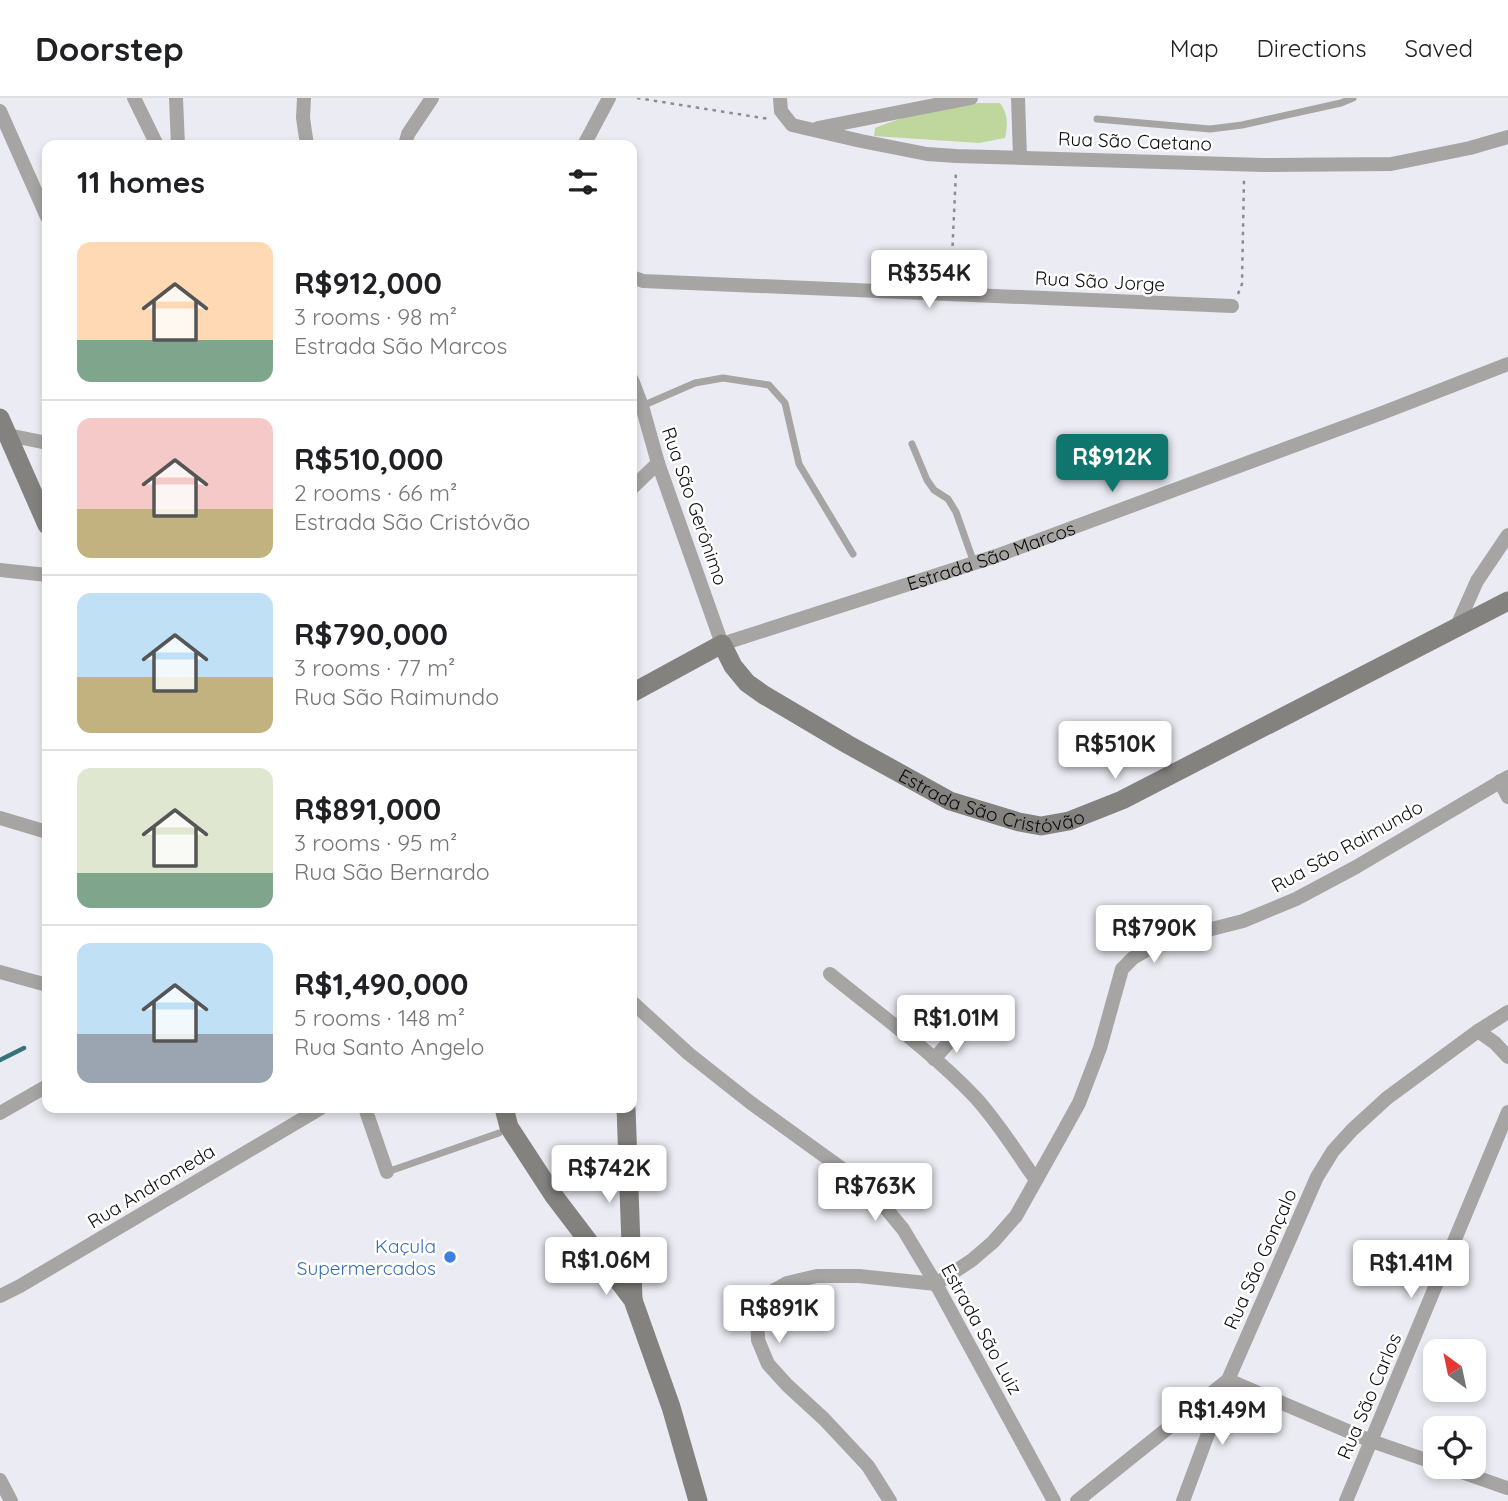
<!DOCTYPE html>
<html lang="en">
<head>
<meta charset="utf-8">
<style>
  :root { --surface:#fff; --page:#f6f6f6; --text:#202124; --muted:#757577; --line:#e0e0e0; --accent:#0f766e }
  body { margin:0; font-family:Quicksand,sans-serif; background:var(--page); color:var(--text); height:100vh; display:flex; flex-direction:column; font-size:26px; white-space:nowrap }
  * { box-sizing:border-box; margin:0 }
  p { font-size:23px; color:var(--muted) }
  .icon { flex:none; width:38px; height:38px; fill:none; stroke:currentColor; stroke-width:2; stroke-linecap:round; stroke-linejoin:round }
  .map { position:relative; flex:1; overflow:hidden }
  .panel { position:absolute; left:42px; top:42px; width:595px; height:973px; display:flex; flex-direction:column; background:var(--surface); border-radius:14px; box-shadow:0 4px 10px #0003 }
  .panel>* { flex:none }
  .needle { width:46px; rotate:327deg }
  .buttons { position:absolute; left:1423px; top:1241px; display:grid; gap:14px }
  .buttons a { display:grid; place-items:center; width:63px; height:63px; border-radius:14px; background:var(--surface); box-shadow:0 4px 10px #0003; font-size:35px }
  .price { position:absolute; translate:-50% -60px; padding:0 16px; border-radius:7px; background:#fff; color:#222; font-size:23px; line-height:46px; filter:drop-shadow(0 2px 4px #0008) }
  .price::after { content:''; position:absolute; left:50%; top:42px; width:21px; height:16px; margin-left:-10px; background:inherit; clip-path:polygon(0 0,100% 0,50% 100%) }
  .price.on { background:var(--accent); color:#fff }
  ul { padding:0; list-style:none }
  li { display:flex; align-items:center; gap:21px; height:175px; padding:0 35px }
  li+li { border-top:2px solid var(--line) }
  li span { display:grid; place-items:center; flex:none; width:196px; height:140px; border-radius:14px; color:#555 }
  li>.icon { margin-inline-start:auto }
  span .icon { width:84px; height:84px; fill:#fffc; stroke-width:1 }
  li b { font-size:30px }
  h2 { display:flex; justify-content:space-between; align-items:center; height:84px; padding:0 35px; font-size:30px }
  header { display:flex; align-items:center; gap:42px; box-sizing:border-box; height:98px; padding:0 35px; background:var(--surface); border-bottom:2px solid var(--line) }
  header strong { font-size:33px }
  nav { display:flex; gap:38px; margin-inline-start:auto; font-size:24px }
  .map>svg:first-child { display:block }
</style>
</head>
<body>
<header>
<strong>Doorstep</strong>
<nav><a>Map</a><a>Directions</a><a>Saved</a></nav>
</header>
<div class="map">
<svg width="1508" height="1403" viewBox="0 0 1508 1403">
  <rect width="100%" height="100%" fill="#ebecf3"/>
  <!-- green -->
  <path fill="#bfd69d" d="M 979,5 L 1000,5 C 1008,15 1008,28 1005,40 L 979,45 L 874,38 L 875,30 C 912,15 941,10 979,5 Z"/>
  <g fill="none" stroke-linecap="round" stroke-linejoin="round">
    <!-- stream -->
    <polyline stroke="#38737d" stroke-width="4.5" points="0,962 24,950"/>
    <!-- path -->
    <g stroke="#8c8c91" stroke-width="2.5" stroke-dasharray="3.5 5" stroke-linecap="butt">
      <polyline points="637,0 769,21"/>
      <polyline points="951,182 956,73"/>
      <polyline points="1238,196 1242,186 1244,81"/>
    </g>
    <!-- lane -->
    <g stroke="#a6a5a3" stroke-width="7">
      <polyline points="1097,21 1210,31 1242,27 1341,5 1353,0"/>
      <polyline points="642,308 695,285 723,280 769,287 785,305 799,366 853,456"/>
      <polyline points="912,346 927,382 934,392 948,401 956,414 974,465"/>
      <polyline points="387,1074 499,1035"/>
    </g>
    <!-- street -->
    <g stroke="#a6a5a3" stroke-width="14">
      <polyline points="134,0 157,47"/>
      <polyline points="176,0 178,47"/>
      <polyline points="304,0 303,20 307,47"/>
      <polyline points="780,0 781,13 792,27 861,43 927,56 956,58 1263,67 1391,66 1470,50 1508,39"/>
      <polyline points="1018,0 1020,59"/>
      <polyline points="0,13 47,119"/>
      <polyline points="818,30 971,0"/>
      <polyline points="405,47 408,36 432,0"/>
      <polyline points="584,47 609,0"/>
      <polyline points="632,179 643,183 1232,208"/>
      <path id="s1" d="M 632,282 L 642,308 L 658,365 L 722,546 L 996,458 L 1382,315 L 1508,266"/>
      <polyline points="8,337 47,345"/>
      <polyline points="632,390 658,365"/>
      <polyline points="0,472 47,477"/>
      <polyline points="1456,530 1477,483 1508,437"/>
      <polyline points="1500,683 1508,699"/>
      <polyline points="0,720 47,734"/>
      <polyline points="0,874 47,887"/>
      <path d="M 830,876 C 879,916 931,953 975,999 C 998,1024 1016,1054 1036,1082"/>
      <polyline points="632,904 689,956 751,1005 852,1078 878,1101 903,1131 936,1186 1054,1403"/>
      <polyline points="1478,933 1495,945 1508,959"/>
      <polyline points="934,961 982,907"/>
      <polyline points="365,1010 387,1074"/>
      <polyline points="0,1015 47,988"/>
      <polyline points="0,1198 20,1188 321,1010"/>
      <polyline points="1444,1368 1507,1390"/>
      <polyline points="0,1382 11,1403"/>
      <polyline points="890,1403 868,1368 824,1321 787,1287 768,1266 758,1242 757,1212 769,1195 787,1185 817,1178 859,1178 936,1186 972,1162 993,1144 1016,1118 1058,1043 1079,1005 1100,950 1122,871 1133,860 1161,844 1243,823 1296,801 1356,769 1508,679"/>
      <polyline points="1077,1403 1228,1282 1317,1079 1333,1053 1352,1032 1387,1000 1478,933 1508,914"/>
      <polyline points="1183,1403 1228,1282 1371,1343 1435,1365"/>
      <polyline points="1346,1403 1508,1014"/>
    </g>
    <!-- secondary -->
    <g stroke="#84827f" stroke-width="19">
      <polyline points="0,320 47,427"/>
      <path id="s2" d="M 632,595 L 722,546 L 733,568 L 747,585 L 764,597 L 847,646 L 950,703 L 1019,724 L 1041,728 L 1069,723 L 1122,702 L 1508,503"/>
      <polyline points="504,1010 509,1029 554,1098 633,1202 671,1309 698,1403"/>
      <polyline points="626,1010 633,1201"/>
    </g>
  </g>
  <!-- markers -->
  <circle fill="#3f7fe0" stroke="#fff" stroke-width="2.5" cx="450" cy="1159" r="7"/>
  <g text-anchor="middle" stroke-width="5" stroke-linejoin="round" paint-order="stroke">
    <!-- street labels -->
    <g font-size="19" fill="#0b0b0d" stroke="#fff">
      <text transform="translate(1135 43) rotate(2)" y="7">Rua São Caetano</text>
      <text transform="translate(1100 183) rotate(3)" y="7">Rua São Jorge</text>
      <text transform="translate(695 408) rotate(71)" y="7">Rua São Gerônimo</text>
      <text dy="7" stroke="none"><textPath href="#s1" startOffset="562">Estrada São Marcos</textPath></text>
      <text dy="7" stroke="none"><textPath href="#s2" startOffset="425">Estrada São Cristóvão</textPath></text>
      <text transform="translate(1347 748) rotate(-29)" y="7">Rua São Raimundo</text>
      <text transform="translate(151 1088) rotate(-31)" y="7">Rua Andromeda</text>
      <text transform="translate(1260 1161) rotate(-66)" y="7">Rua São Gonçalo</text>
      <text transform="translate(982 1231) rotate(61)" y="7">Estrada São Luiz</text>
      <text transform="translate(1369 1298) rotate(-67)" y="7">Rua São Carlos</text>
    </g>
    <!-- shop labels -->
    <g font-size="19" fill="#366cbe" stroke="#fff" text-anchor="end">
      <text x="436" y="1155">Kaçula<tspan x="436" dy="22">Supermercados</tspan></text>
    </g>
  </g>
</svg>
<div class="buttons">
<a><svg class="needle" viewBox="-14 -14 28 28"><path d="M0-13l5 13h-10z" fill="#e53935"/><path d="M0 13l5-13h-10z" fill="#757577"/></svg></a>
<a><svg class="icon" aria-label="locate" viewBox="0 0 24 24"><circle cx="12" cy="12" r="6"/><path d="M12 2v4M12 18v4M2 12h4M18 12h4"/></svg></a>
</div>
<b class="price" style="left:929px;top:212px">R$354K</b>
<b class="price on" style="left:1112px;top:396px">R$912K</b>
<b class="price" style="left:1115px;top:683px">R$510K</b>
<b class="price" style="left:1154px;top:867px">R$790K</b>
<b class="price" style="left:956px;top:957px">R$1.01M</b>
<b class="price" style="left:609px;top:1107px">R$742K</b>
<b class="price" style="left:875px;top:1125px">R$763K</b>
<b class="price" style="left:606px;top:1199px">R$1.06M</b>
<b class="price" style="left:1411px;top:1202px">R$1.41M</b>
<b class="price" style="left:779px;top:1247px">R$891K</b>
<b class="price" style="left:1222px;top:1349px">R$1.49M</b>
<section class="panel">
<h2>11 homes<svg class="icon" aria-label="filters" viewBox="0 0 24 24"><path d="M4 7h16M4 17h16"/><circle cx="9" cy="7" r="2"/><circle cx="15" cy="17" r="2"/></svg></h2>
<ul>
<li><span style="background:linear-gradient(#ffd9b3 70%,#7fa58c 0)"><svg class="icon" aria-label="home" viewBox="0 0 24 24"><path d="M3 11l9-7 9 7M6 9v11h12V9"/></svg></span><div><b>R$912,000</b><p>3 rooms · 98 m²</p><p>Estrada São Marcos</p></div></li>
<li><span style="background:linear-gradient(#f6c9c9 65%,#c2b280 0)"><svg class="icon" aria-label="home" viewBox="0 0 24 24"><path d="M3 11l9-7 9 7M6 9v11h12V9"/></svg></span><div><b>R$510,000</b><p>2 rooms · 66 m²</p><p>Estrada São Cristóvão</p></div></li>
<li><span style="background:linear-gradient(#bfe0f5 60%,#c2b280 0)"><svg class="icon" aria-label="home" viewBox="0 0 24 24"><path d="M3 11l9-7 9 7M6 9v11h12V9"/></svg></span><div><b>R$790,000</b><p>3 rooms · 77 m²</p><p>Rua São Raimundo</p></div></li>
<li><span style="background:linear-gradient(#dfe7d0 75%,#7fa58c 0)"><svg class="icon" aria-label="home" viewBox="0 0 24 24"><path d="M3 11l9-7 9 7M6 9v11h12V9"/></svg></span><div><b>R$891,000</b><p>3 rooms · 95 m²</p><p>Rua São Bernardo</p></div></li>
<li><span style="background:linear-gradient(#bfe0f5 65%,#9aa5b1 0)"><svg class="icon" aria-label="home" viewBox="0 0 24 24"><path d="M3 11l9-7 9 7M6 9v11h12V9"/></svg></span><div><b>R$1,490,000</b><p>5 rooms · 148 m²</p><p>Rua Santo Angelo</p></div></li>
</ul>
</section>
</div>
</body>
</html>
